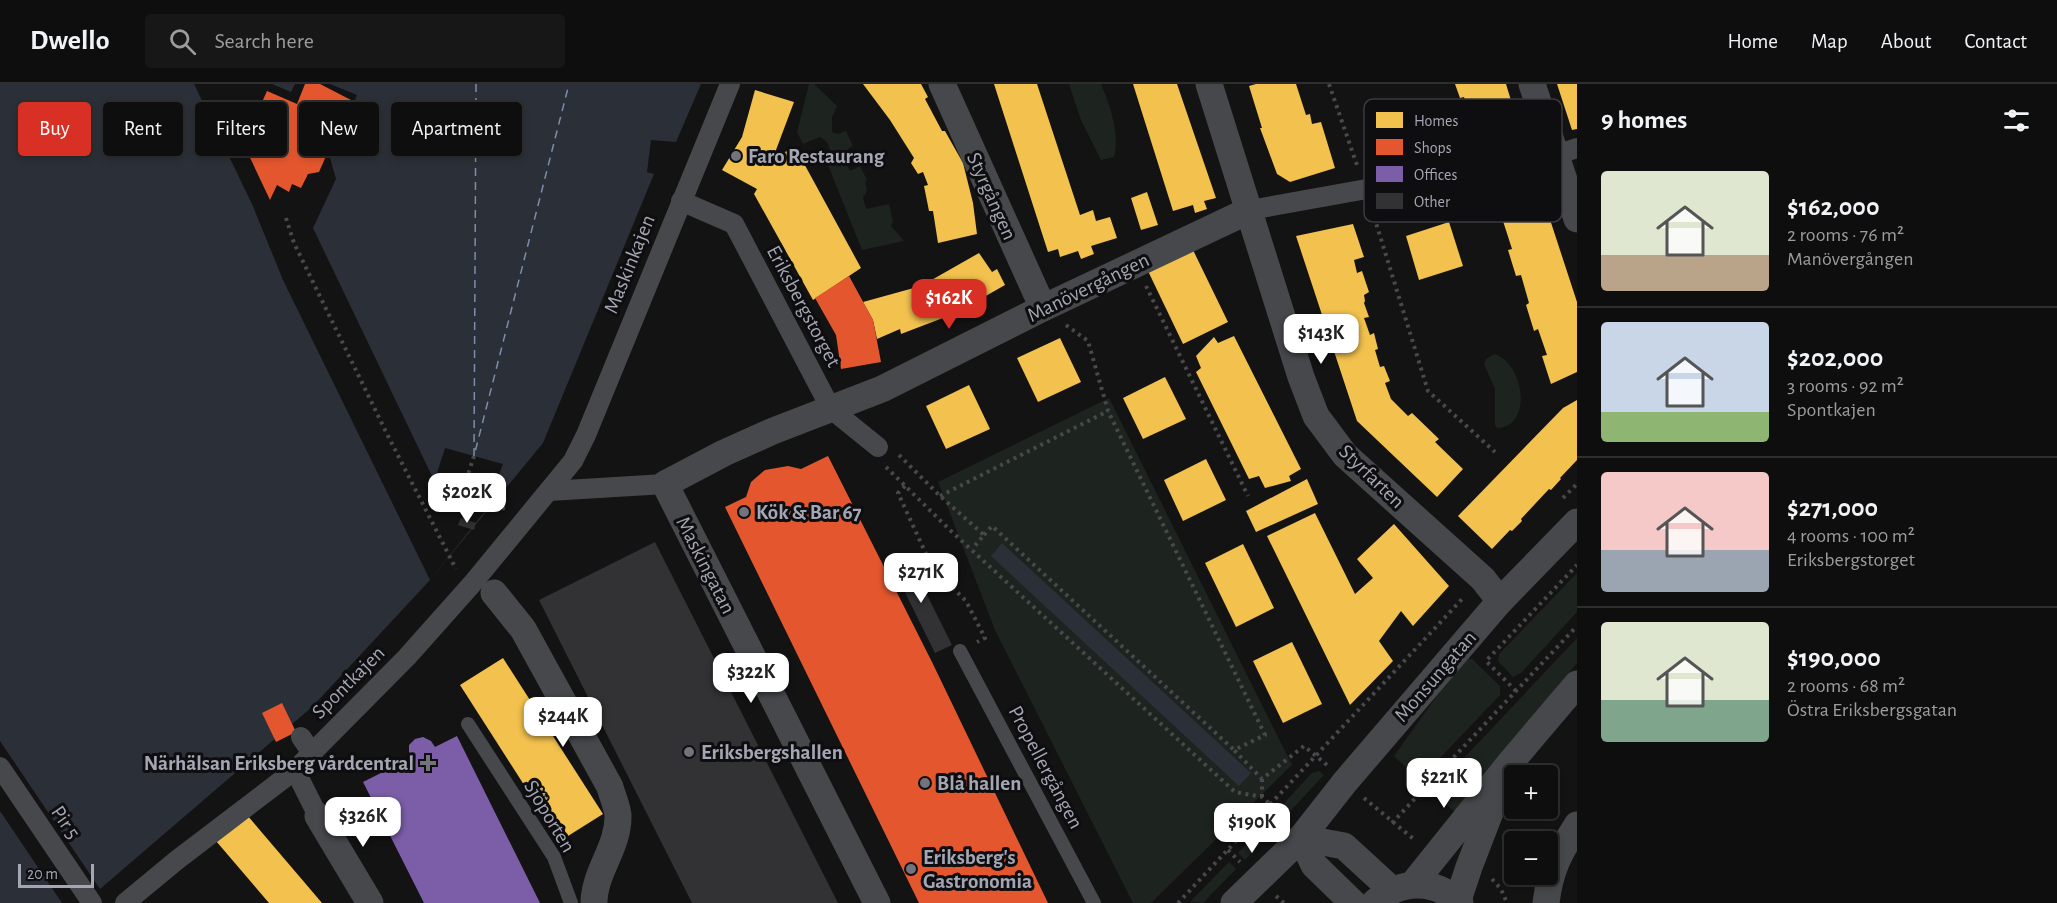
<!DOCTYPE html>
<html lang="en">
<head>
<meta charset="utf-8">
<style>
  :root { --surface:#0e0e0e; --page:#171717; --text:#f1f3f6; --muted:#9b9c9e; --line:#2e2e2e; --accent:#d93025 }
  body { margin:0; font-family:"Alegreya Sans",sans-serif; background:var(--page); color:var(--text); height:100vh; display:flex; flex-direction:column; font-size:22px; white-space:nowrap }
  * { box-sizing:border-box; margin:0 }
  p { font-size:20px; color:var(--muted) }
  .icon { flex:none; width:33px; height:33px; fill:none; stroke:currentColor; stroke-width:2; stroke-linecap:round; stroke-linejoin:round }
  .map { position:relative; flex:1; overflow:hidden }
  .drawer { display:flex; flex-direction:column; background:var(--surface); width:480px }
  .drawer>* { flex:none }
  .hud { position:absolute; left:18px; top:18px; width:570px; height:54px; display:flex; gap:12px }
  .tools { position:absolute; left:1504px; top:681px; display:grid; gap:12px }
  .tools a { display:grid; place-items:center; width:54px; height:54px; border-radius:6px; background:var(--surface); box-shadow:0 3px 9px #0003,0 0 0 2px var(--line); font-size:30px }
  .scale { position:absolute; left:18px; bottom:15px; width:76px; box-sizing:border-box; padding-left:6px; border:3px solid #a5a6b3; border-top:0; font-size:16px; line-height:21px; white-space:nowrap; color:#a5a6b3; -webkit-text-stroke:4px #0e0d0f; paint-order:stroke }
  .price { position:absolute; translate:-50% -51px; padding:0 14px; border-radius:12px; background:#fff; color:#222; font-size:20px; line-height:39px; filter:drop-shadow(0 2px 3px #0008) }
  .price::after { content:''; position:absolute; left:50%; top:36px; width:18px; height:14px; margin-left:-9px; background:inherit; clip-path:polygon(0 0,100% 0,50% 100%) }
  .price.current { background:var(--accent); color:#fff }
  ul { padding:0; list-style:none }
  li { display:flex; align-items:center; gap:18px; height:150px; padding:0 24px }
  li+li { border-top:2px solid var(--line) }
  li span { display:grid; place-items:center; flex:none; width:168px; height:120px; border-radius:6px; color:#555 }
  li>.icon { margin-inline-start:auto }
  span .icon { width:72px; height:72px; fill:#fffc; stroke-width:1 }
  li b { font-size:26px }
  h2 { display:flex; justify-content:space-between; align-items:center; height:72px; padding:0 24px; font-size:26px }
  .tag { padding:0 21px; border-radius:6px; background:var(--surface); box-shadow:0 3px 9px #0003,0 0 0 2px var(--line); font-size:21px; line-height:54px }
  .tag.current { background:var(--accent); color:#fff }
  header { display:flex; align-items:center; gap:36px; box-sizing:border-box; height:84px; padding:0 30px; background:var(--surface); border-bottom:2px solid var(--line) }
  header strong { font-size:28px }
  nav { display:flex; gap:33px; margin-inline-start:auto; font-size:21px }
  .search { width:420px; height:54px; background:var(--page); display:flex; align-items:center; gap:15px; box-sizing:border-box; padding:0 21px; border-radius:6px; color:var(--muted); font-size:22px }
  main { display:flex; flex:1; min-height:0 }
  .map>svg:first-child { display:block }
</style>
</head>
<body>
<header>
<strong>Dwello</strong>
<div class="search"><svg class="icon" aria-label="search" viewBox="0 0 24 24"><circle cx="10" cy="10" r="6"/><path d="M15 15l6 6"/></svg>Search here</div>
<nav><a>Home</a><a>Map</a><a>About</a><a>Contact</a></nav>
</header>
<main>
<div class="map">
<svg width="1577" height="819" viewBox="0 0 1577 819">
  <rect width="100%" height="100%" fill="#131313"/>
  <!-- green -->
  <g fill="#1d231f">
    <path d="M 809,0 L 814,0 L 837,22 L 832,33 L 832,48 L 838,50 L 846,47 L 853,62 C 840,67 845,78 850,87 L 860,82 L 867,96 L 865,98 L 867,106 L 863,114 L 866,125 L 889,120 L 893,138 L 891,142 L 904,157 L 862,166 L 826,76 L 831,68 L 827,58 L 820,53 L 803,60 L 797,48 Z"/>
    <path d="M 1069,0 L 1101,0 C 1110,22 1120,50 1114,73 L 1101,76 L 1081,36 Z"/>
    <path d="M 1494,270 C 1525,279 1533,343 1497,344 L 1495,341 L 1495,305 L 1484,280 L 1486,275 Z"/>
    <polygon points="1109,314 1292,681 1151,819 1133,819 995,546 938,398"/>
    <polygon points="1577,489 1577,528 1521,589 1513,593 1498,577 1499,570"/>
    <polygon points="1577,554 1577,579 1455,728 1432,708"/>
    <polygon points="1468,575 1472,575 1500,602 1500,611 1419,696 1394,672 1439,609"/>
    <polygon points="1319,687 1324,691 1245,776 1238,769 1312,689"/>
    <polygon points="1229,778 1236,785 1203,819 1190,818"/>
  </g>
  <!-- water -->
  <g fill="#2b2f37">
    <polygon points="0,0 701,0 676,58 651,56 647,88 654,90 543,359 430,496 312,623 100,805 88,819 0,819"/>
    <polygon points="1002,459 1251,689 1239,702 991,472"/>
  </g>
  <!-- pier -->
  <g fill="#131313">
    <polygon points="194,0 272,0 291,8 295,0 330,0 357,11 330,74 336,95 313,144 442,413 486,426 430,496 283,196 252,120"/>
    <polygon points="445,364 503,380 491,412 498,414 489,423 449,409 453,397 436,392"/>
    <polygon points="0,657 100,805 88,819 62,819 0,727"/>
  </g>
  <!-- homes -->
  <g fill="#f2c14e">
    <polygon points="863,0 921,0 928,13 925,15 942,47 945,47 963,79 973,119 977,150 938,159 933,127 929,127 924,102 928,101 923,88 918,90 911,79 914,74 890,36"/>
    <polygon points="994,0 1037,0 1080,131 1093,126 1096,137 1110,133 1117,154 1091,162 1094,170 1081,175 1078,167 1060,173 1058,165 1048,168"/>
    <polygon points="1133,0 1177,0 1216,114 1204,117 1207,125 1195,129 1193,121 1173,127"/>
    <polygon points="1256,0 1296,0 1306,31 1310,30 1312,40 1321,38 1335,84 1290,98 1277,90 1260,44 1262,44 1249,2"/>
    <polygon points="1455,0 1506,0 1524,59 1477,67 1469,44 1473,43 1464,13 1460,14"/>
    <polygon points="1557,0 1577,0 1577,45 1572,46"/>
    <polygon points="755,6 794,18 773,74 795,63 861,184 813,216 754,110 757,105 722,86 742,53"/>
    <polygon points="1147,108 1158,141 1141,146 1131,114"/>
    <polygon points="1541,108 1577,218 1577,288 1551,300 1542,272 1547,271 1538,245 1534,247 1526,221 1529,219 1521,191 1516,192 1508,166 1512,165 1503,137 1500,138 1495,122"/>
    <polygon points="1449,138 1463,182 1419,196 1406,152"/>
    <polygon points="1353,140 1364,173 1354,176 1357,189 1362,187 1369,208 1364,211 1365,217 1364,219 1369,233 1364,234 1370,251 1374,249 1378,265 1375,266 1380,283 1384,282 1390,297 1385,299 1391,315 1408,332 1412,329 1439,355 1435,358 1463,385 1437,413 1357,337 1296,152"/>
    <polygon points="1193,166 1228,238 1183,260 1148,187"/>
    <polygon points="979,169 992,188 997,185 1005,201 956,229 901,250 900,245 877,255 873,236 863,218 921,202"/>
    <polygon points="1234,252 1301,385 1289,392 1291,397 1265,404 1259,392 1249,395 1196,288 1201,284 1196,272 1214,253 1218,259"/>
    <polygon points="1060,254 1081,298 1038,318 1017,274"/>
    <polygon points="1165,293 1186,335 1143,355 1123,314"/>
    <polygon points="969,301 990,345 946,365 926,322"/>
    <polygon points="1577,316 1577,376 1560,394 1561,395 1551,406 1549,405 1521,435 1522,437 1512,447 1510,446 1492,465 1458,432 1563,324"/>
    <polygon points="1206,375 1226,416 1183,437 1164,396"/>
    <polygon points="1307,395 1318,420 1256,448 1246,427"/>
    <polygon points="1315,429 1355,510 1373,494 1357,475 1394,440 1449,502 1413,542 1401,527 1379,557 1393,577 1350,621 1267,452"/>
    <polygon points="1243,460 1274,524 1236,543 1205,479"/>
    <polygon points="1292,558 1322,620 1283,639 1253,577"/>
    <polygon points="503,574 603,730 560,757 460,601"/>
    <polygon points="247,731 322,819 269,819 216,757"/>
  </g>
  <!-- shops -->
  <g fill="#e4572e">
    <polygon points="305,0 320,0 351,16 319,88 308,90 301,104 292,100 289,108 277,101 270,116 227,25 254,36 267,7 297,20"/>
    <polygon points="849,192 873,236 881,278 841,285 836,251 815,214"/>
    <polygon points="828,372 932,578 1048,819 919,819 725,423 746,413 751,398 765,386 788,382 801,385"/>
    <polygon points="282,619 296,648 276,658 262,629"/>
  </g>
  <!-- offices -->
  <polygon fill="#7b5ea7" points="457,652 540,819 424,819 363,698 409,675 409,661 415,655 423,653 431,657 435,663"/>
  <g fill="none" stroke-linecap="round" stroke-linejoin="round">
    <!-- ferry -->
    <polyline stroke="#7d8dac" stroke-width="1.5" stroke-dasharray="8 6" stroke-linecap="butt" points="476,0 474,372 569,0"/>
  </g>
  <!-- building -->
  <g fill="#323234">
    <polygon points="461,434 476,439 474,446 458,441"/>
    <polygon points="655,458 838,819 692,819 539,516"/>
    <polygon points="907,471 952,561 935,569 891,480"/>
  </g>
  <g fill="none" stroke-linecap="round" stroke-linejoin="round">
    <!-- path -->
    <g stroke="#49494d" stroke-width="4" stroke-dasharray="3 4.5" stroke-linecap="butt">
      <polyline points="1329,0 1358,84"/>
      <polyline points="1372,126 1428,307 1495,368"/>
      <polyline points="286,134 294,159 386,348 456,485"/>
      <polyline points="1146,202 1248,412"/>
      <polyline points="1066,241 1088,257 1108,327 1265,651 1234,666 1262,695 1304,662 1327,681"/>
      <polyline points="899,371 940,412 984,451 972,465"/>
      <polyline points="474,372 462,409 505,425"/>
      <polyline points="886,383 952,448 1235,708 1262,713 1270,720"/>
      <polyline points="905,402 898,409 926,470 938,481 951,502 966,517 985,554 977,558"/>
      <polyline points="940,412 1108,327"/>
      <polyline points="1563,414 1577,400"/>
      <polyline points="984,451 992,442 1234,666"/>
      <polyline points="1516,607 1486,577 1577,481"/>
      <polyline points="1262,695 1262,713"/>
      <polyline points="1364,714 1416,757"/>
      <polyline points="1392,739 1577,542"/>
      <polyline points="1228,766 1240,778"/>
      <polyline points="1492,795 1501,805 1507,819"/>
      <polyline points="1276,812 1284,819"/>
      <polyline points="1178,819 1464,513"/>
    </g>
    <!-- service -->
    <g stroke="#47484c" stroke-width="14">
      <polyline points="960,567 1094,819"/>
      <polyline points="468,640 554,773 571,819"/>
    </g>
    <!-- pedestrian -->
    <g stroke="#47484c" stroke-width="20">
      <polyline points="681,117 734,140 831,325 878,363"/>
      <polyline points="1250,126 1556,71 1577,64"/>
      <polyline points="549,407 665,400"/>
      <polyline points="301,653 312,669"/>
      <polyline points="0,683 92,819"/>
      <polyline points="295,686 318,732"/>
      <polyline points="125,819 177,776 295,686 407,573 472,500 573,377 586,351 730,0"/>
    </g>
    <!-- minor -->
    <g stroke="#47484c" stroke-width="27">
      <polyline points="942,0 1043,224"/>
      <polyline points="1209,0 1301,293 1316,332 1345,371 1483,495 1500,517"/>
      <polyline points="1532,0 1577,135"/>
      <path d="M 494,509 L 523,545 L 610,703 C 612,711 617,722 618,731 C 619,763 594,788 594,819"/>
      <polyline points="318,732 370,819"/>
      <polyline points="1301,754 1344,762 1392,806"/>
      <polyline points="1301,754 1314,781 1353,819"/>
      <polyline points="1413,800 1510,679 1577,600"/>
      <polyline points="1458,816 1469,783 1499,705"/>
      <polyline points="877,819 665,400 724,369 773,347 882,305 1043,224 1250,126"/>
      <polyline points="1234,819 1301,754 1345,698 1500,517 1577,438"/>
      <path d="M 1374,819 C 1400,796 1434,794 1460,819"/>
      <path d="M 1546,819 C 1550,786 1559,769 1577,741"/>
    </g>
  </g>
  <!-- markers -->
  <g fill="#72737b" stroke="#0e0d0f" stroke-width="2">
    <circle cx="736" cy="72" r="6"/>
    <circle cx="744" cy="428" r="6"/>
    <circle cx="689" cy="668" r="6"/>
    <path d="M425 670h6v6h6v6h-6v6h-6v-6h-6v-6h6z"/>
    <circle cx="925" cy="699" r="6"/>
    <circle cx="911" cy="785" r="6"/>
  </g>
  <g text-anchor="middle" stroke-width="6" stroke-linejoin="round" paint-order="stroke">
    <!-- poi labels -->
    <g font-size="21" font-weight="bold" fill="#a5a6b3" stroke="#0e0d0f" text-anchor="start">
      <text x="748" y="79">Faro Restaurang</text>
      <text x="756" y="435">Kök &amp; Bar 67</text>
      <text x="701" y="675">Eriksbergshallen</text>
      <text x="414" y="686" text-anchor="end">Närhälsan Eriksberg vårdcentral</text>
      <text x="937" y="706">Blå hallen</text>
      <text x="923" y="780">Eriksberg's<tspan x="923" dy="24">Gastronomia</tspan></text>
    </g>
    <!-- street labels -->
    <g font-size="21" fill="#a5a6b3" stroke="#0e0d0f">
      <text transform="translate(992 112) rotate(66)" y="7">Styrgången</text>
      <text transform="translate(629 180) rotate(-68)" y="7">Maskinkajen</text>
      <text transform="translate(1088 203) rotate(-26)" y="7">Manövergången</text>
      <text transform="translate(804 222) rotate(62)" y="7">Eriksbergstorget</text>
      <text transform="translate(1372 392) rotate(44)" y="7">Styrfarten</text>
      <text transform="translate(706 481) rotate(63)" y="7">Maskingatan</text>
      <text transform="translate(1435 592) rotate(-49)" y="7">Monsungatan</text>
      <text transform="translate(348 598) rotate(-45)" y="7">Spontkajen</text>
      <text transform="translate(1046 683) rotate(62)" y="7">Propellergången</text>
      <text transform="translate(550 732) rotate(59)" y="7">Sjöporten</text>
      <text transform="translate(66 738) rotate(56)" y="7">Pir 5</text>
    </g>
  </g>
  <!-- legend -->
  <rect x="1364" y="15" width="198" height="123" rx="9" fill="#0e0d0f" stroke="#3b3b40" stroke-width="1.5"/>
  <rect x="1376" y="28" width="27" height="16" fill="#f2c14e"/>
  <rect x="1376" y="55" width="27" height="16" fill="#e4572e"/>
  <rect x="1376" y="82" width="27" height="16" fill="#7b5ea7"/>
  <rect x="1376" y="109" width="27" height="16" fill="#323234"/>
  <g font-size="16" fill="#a5a6b3">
    <text x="1414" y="42">Homes</text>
    <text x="1414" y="69">Shops</text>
    <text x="1414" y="96">Offices</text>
    <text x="1414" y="123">Other</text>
  </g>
</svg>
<div class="tools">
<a>+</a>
<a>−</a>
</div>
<div class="scale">20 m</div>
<b class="price current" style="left:949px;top:246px">$162K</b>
<b class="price" style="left:1321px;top:281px">$143K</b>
<b class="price" style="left:467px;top:440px">$202K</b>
<b class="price" style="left:921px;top:520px">$271K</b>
<b class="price" style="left:751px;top:620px">$322K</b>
<b class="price" style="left:563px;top:664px">$244K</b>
<b class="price" style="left:1444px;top:725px">$221K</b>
<b class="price" style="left:363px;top:764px">$326K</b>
<b class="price" style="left:1252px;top:770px">$190K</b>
<div class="hud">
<a class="tag current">Buy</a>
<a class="tag">Rent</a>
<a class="tag">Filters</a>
<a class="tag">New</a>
<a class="tag">Apartment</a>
</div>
</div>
<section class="drawer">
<h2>9 homes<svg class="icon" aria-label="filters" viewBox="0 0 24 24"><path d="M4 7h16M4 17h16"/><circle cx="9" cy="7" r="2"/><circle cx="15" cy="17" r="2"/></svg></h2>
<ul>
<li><span style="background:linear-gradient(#dfe7d0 70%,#b9a48a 0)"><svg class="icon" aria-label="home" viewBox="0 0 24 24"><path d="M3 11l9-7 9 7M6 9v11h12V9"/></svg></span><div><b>$162,000</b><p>2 rooms · 76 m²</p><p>Manövergången</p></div></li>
<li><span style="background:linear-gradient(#c9d6e8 75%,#8fb573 0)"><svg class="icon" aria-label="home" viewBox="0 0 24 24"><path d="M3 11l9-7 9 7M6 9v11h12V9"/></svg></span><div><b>$202,000</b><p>3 rooms · 92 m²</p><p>Spontkajen</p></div></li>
<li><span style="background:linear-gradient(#f6c9c9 65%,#9aa5b1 0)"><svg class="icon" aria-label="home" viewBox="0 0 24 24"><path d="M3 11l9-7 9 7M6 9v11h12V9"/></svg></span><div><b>$271,000</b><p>4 rooms · 100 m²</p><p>Eriksbergstorget</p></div></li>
<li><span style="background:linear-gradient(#dfe7d0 65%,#7fa58c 0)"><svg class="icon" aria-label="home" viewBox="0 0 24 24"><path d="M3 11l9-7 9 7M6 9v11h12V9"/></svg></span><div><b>$190,000</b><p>2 rooms · 68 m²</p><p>Östra Eriksbergsgatan</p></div></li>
</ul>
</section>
</main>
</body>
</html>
